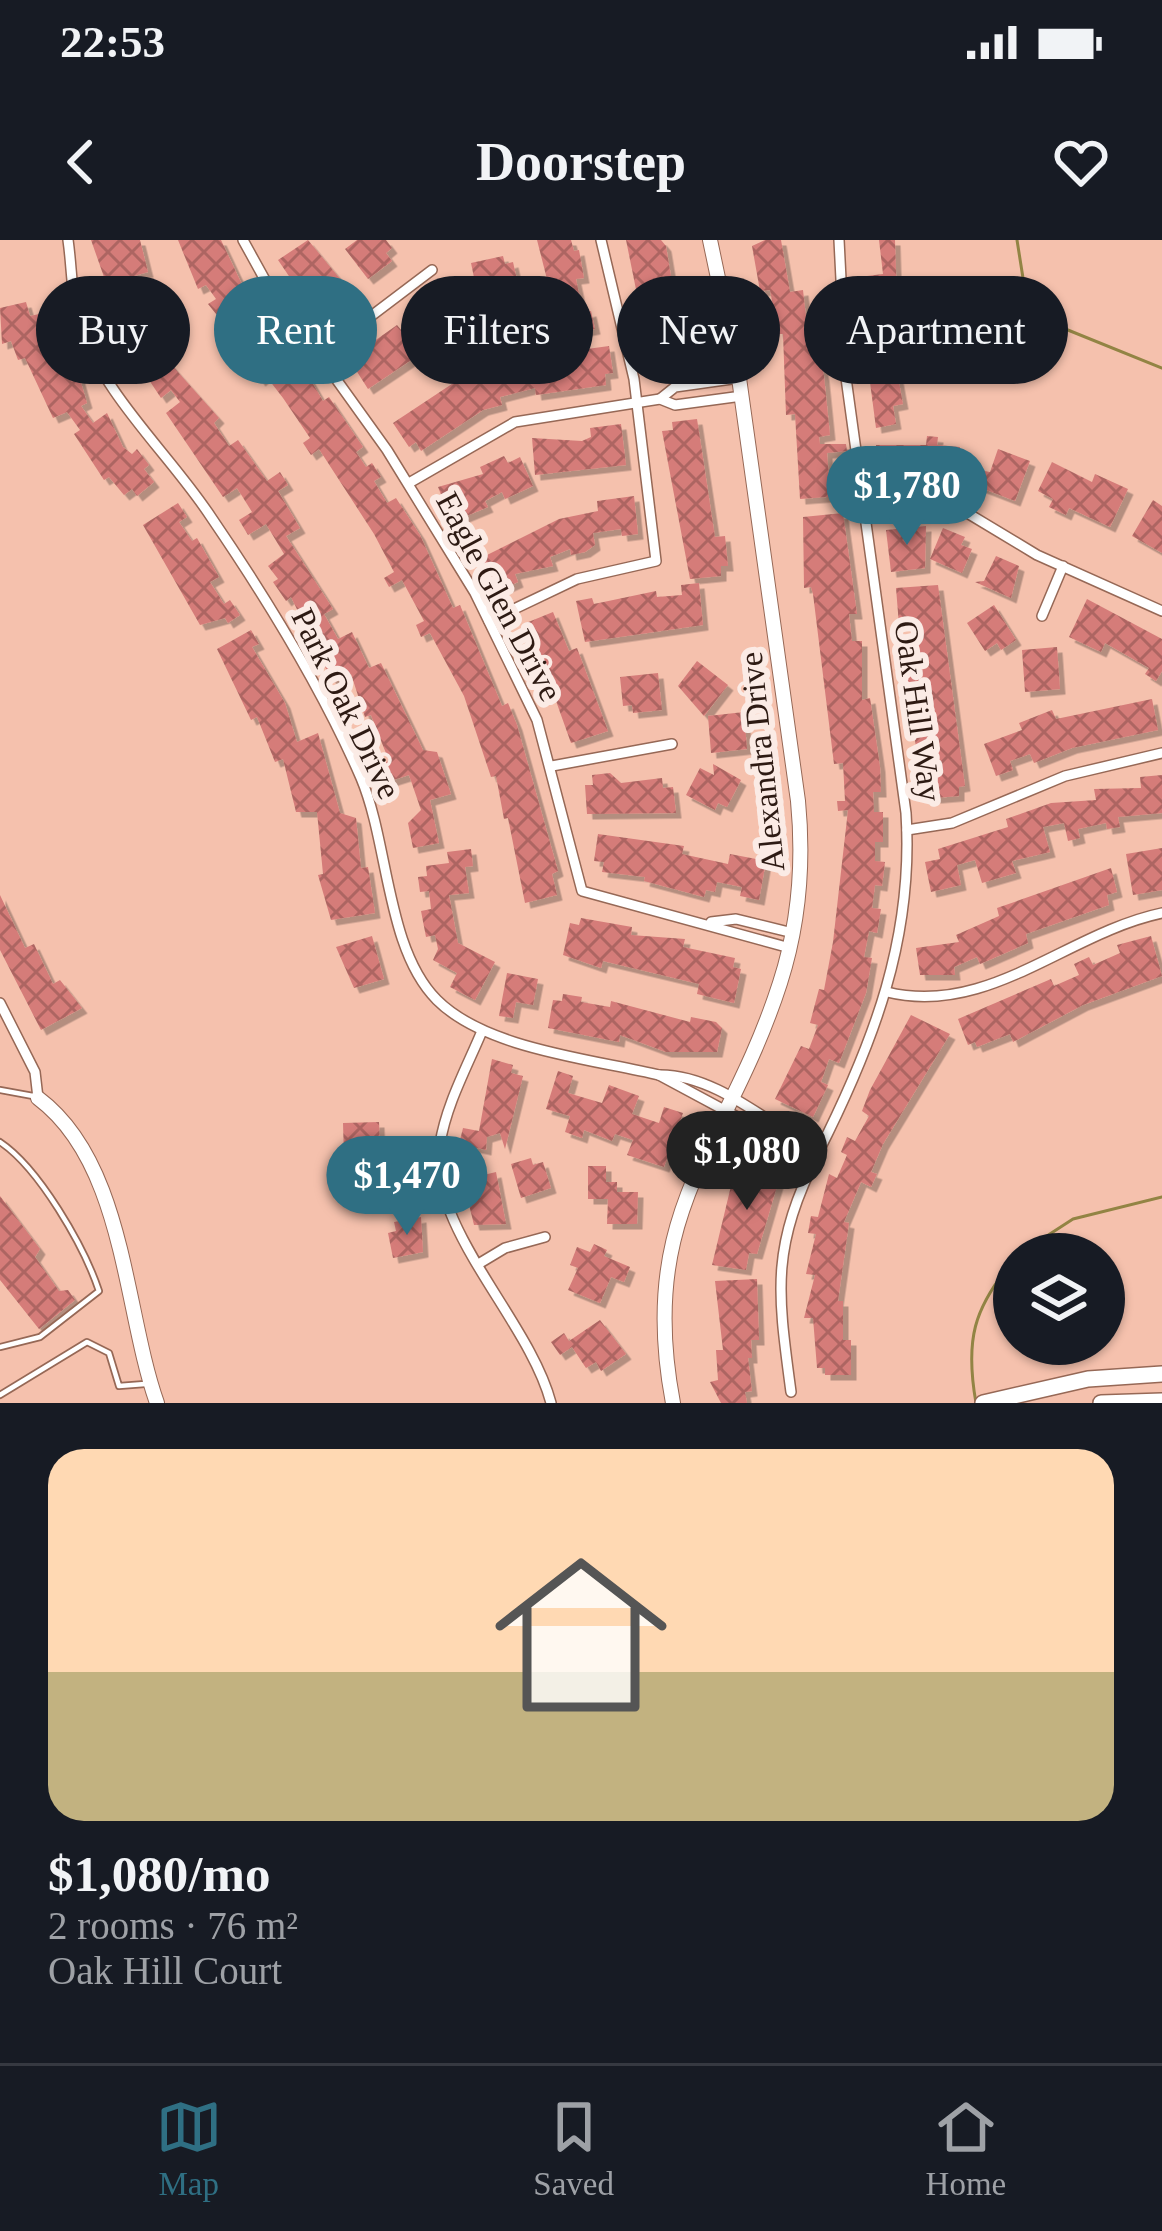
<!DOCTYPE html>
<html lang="en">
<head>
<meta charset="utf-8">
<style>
  :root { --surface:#171b24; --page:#20242c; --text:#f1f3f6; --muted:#9ea1a6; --line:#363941; --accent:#2f6f83 }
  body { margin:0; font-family:"Times New Roman",serif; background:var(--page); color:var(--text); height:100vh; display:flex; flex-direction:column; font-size:45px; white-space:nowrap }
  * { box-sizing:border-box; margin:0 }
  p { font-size:39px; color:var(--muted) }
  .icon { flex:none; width:66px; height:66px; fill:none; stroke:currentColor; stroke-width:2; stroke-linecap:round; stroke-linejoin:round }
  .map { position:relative; height:1163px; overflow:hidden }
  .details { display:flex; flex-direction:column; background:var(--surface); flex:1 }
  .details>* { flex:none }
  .guide { position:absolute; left:36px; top:36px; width:1092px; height:108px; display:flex; gap:24px }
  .controls { position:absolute; left:993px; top:993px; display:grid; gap:24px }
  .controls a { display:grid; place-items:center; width:132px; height:132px; border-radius:50%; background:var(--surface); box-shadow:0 3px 9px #0004; font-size:60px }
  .price { position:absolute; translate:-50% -102px; padding:0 27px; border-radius:42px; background:var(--accent); color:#fff; font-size:39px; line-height:78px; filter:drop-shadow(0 3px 6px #0008) }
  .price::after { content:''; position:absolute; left:50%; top:72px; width:36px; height:27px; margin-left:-18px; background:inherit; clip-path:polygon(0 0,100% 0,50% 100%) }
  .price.selected { background:#222; color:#fff }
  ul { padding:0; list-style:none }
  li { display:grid; align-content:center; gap:24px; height:636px; padding:0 48px }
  li span { display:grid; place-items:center; height:372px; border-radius:36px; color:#555 }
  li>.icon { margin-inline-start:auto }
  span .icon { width:216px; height:216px; fill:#fffc; stroke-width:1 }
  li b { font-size:51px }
  .pill { padding:0 42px; border-radius:54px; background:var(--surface); box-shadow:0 3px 9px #0004; font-size:42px; line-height:108px }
  .pill.selected { background:var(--accent); color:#fff }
  .status { display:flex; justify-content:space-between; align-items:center; height:84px; padding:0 60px; background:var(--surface); direction:ltr }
  .status svg { height:33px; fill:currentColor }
  header { display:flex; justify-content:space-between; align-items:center; height:156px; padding:0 48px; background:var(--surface); font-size:54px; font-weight:700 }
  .menu { display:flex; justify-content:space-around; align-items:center; height:168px; border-top:3px solid var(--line); background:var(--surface); font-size:33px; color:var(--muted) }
  .menu a { display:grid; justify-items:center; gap:6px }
  .menu .selected { color:var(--accent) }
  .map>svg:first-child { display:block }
</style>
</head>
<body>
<div class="status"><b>22:53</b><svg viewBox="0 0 49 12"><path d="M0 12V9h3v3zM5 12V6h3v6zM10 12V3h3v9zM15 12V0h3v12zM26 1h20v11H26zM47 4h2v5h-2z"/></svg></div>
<header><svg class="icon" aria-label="back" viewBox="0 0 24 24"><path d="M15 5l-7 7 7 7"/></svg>Doorstep<svg class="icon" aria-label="heart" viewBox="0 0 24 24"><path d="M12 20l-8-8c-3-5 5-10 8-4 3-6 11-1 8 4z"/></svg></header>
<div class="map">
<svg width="1162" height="1163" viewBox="0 0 1162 1163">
  <defs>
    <pattern id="building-cross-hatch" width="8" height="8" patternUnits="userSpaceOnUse" patternTransform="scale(3)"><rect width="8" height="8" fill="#d57c79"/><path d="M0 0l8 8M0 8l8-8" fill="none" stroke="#ad6562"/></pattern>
    <filter id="shadow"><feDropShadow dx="5.5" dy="5.5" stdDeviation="0" flood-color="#0004"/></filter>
  </defs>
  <rect width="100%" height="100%" fill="#f5c1ad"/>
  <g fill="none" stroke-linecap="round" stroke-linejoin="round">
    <!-- stream -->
    <g stroke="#928444" stroke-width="3">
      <polyline points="1017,0 1026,57 1058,86 1162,128"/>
      <polyline points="1019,1014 1073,979 1162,957"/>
      <path d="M 976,1163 C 965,1101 973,1068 1014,1020"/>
    </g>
  </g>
  <!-- building -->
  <g fill="url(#building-cross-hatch)" filter="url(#shadow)">
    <polygon points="91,0 140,0 148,32 134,36 149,76 140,80 149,98 157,94 165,111 161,113 219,178 214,183 229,206 238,200 267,241 280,232 288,245 278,251 300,288 286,296 333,369 324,374 338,399 352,392 369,428 381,423 423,510 437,512 451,554 430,560 439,603 413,608 408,583 421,570 409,535 387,542 381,524 389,521 371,475 365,477 351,434 333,443 291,357 286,361 273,342 278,339 268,326 284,314 266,284 248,295 239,280 252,272 237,248 223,257 166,173 180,162 171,150 161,158 129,110 118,116 110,101 118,97 110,75 101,78 96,62 111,57"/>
    <polygon points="178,0 221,0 254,70 289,103 323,161 329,157 363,207 356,212 366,227 372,223 381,237 374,241 387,263 396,258 420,295 453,368 460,365 502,466 508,463 517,485 558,631 552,634 557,655 525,663 508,578 504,579 496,536 491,537 464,456 430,393 421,397 416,385 424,381 402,340 389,347 384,338 394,332 374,294 319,209 311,215 303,203 310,198 283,158 266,136 260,141 252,130 258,126 208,64 216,59 206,45 198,49"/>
    <polygon points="308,0 360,63 330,87 311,62 316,58 303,40 295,45 278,20"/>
    <polygon points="357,0 386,0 392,8 386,13 392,21 368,39 345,9"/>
    <polygon points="537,0 571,0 574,11 579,10 584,38 576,39 583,73 591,71 595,89 563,95 554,46 549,47"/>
    <polygon points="626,0 661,0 666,6 686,127 662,131 661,123 650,125 647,107 654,106 648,73 641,74"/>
    <polygon points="765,0 781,0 790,52 803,50 810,113 819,112 824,136 830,195 819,197 820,204 846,204 847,211 827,213 829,237 839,237 840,256 800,259 795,174 786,175 783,94 778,94 770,50 760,51 752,6"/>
    <polygon points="879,0 895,0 897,62 889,63 894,116 883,117 885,139 898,137 903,164 893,166 896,184 876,188 863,89 874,87 867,36 883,34"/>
    <polygon points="503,16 505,24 513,22 520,53 488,60 486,50 477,52 471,23"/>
    <polygon points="460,55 488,89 465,108 461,103 453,109 444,98 368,149 354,127 361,122 356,114 397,85 402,91 418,79 423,86"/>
    <polygon points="26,62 30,76 53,71 66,107 54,111 63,135 77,129 87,163 81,166 93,183 107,173 123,207 132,214 137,209 149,225 144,229 154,242 137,256 132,249 124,255 109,237 104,240 74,194 80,190 67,172 53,178 25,118 18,120 11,101 2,104 0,68"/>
    <polygon points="609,106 613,133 605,134 606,145 536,155 535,148 500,157 502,165 483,170 421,211 416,202 409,207 393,183 467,134 521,118"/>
    <polygon points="697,179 715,297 725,296 728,326 721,326 721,336 690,339 662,191 673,190 672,182"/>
    <polygon points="621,184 626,225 535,235 532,198 582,201 591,197 590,188"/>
    <polygon points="927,196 938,197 937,205 960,207 958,226 990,232 998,209 1030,221 1015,261 971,244 918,238 917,247 876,247 876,205 926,205"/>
    <polygon points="504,216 508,223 520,217 533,246 505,259 502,252 485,261 488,267 452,282 438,247 483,234 480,227"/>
    <polygon points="1052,222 1092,242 1095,234 1128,249 1110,287 1069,268 1066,275 1049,267 1053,259 1038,251"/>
    <polygon points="634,256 638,294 622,296 621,289 593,293 595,305 585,312 571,315 570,309 550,317 553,326 515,334 518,342 502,349 498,340 489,343 479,319 559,279 598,271 597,261"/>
    <polygon points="1153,260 1162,266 1162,313 1132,296"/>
    <polygon points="178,263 187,277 179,282 192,301 197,298 219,337 210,342 224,364 230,360 240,375 228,383 225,378 200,385 143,285"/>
    <polygon points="843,273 857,374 849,374 852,401 862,401 862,460 870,458 880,527 881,552 873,552 874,572 883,572 883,602 875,602 875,621 885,622 882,646 875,645 872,668 881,669 877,693 869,691 864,717 872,718 866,753 839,823 829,819 821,842 828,845 813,877 775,859 801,806 809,809 818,785 810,783 819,749 824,750 833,702 848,570 838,571 837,561 845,561 843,523 834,524 813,354 811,347 804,348 803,277"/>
    <polygon points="926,286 925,328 891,332 886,290"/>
    <polygon points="943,288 965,297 961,305 972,309 962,333 930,319"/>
    <polygon points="996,316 1019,326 1011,358 975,342 984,341"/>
    <polygon points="699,343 703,385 585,402 576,361 592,358 594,364 656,351 657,357 682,355 681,345"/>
    <polygon points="938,345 965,546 959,547 959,556 935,558 934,549 924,549 922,516 917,516 904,412 912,411 910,384 899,385 896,348"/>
    <polygon points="1087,359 1162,399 1162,431 1156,441 1145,434 1149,428 1105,403 1101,412 1069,397"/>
    <polygon points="994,365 1016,400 1001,410 997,403 985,411 967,383"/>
    <polygon points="553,372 569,411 577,408 608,491 571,503 556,461 523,397 531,394 526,383"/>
    <polygon points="251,390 259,404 252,407 285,463 297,502 318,493 340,573 356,578 361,628 368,627 375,673 331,680 318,635 323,634 317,572 296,572 283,519 275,522 257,477 251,480 217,409"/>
    <polygon points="1057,407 1060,449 1025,452 1022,410"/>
    <polygon points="697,421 728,445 704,476 678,446"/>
    <polygon points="658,433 662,470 633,473 632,465 623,466 620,437"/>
    <polygon points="1152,459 1158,490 1072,508 1034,523 1030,514 1010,521 1013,530 996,536 984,504 1022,490 1019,483 1052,470 1056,479"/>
    <polygon points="744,472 747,509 711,513 708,476"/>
    <polygon points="713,524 741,540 727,567 718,563 715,570 686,555 700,528 714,535"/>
    <polygon points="610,533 621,543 662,538 663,548 673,547 676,573 587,574 585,545 593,545 592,535"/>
    <polygon points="1162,535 1162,573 1118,577 1120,587 1107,589 1106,583 1078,589 1080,598 1068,601 1064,583 1043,587 1050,612 1012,621 1016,633 982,643 975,620 957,625 961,645 931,652 925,622 940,619 938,609 1008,587 1006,579 1051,563 1096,560 1094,549 1141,548 1140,537"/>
    <polygon points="598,594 684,606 682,614 728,624 730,614 766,621 759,660 740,656 742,647 717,642 715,652 706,650 704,657 644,641 645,637 602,632 604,622 594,621"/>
    <polygon points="1162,608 1162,650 1133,655 1126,614"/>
    <polygon points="471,609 473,626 465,627 469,653 449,655 458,703 495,722 475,760 450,747 457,733 433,720 438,709 435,695 426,697 421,671 431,669 429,651 420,652 418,637 427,636 426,626 449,623 447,612"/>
    <polygon points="1111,628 1117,652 1107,655 1109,665 1026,694 1028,703 980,724 977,717 954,727 955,735 920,735 916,708 959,702 956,695 999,676 997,668"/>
    <polygon points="0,655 25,708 34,704 53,744 60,740 82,768 41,790 0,710"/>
    <polygon points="581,678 632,687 631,695 685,699 683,707 735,718 733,727 741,729 734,763 697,754 699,744 603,721 601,728 563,715 570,683 579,685"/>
    <polygon points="372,696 384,739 354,748 336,707"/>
    <polygon points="1151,696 1162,736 1083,765 1013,802 1010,794 977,807 975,802 968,805 958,779 1051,739 1054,746 1079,735 1074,724 1089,717 1093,725 1120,713 1117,705"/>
    <polygon points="507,733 538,739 533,765 516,762 513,778 499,776"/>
    <polygon points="563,754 582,757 581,762 610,767 611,761 690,782 691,777 716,782 722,788 717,812 666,812 620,795 619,802 548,788 553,760 562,761"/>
    <polygon points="911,775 950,794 883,904 871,932 877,934 871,947 861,942 844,982 849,983 838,1061 843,1061 843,1100 851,1100 851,1135 825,1135 825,1128 817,1128 813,1078 804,1078 815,1035 806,1034 816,994 808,993 811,976 818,977 829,934 837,938 847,915 841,912 847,897 855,901 869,876 862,871 870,850"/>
    <polygon points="492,819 513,825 511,833 523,836 505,909 500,893 487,897 486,910 459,904 463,888 479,891"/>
    <polygon points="558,831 573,836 568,853 602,863 609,845 639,856 632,874 659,883 664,867 683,873 664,927 627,915 633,900 615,894 612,901 584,890 582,898 565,892 570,876 546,869"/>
    <polygon points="379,882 380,907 369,907 370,925 344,919 343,883"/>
    <polygon points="752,910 777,918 772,933 780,936 757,1014 749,1013 746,1030 712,1025 731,946 740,948"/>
    <polygon points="531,918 533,925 543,922 551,948 521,958 511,924"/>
    <polygon points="588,926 606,926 606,942 617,942 617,952 638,952 637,984 607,984 608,959 588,959"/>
    <polygon points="496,932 506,984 474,985 463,940"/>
    <polygon points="0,956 40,1009 35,1017 59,1051 68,1050 75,1060 39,1089 0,1040"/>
    <polygon points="421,977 423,1012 393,1018 388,993 396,991 394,982"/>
    <polygon points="594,1004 607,1010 604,1016 630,1027 624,1042 611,1037 600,1063 568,1050 578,1028 570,1025 577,1007 590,1012"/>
    <polygon points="757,1039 759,1100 751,1100 752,1118 748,1118 752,1151 745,1152 747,1163 721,1163 710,1142 718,1140 716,1110 723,1110 715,1041"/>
    <polygon points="600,1080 626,1114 601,1131 596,1122 586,1128 572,1107 560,1115 551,1102 564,1093 569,1101"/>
  </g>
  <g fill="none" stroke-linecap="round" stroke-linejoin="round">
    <!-- lane casing -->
    <g stroke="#966856" stroke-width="8">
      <g id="lane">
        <polyline points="0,850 33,856"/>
        <path d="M 0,902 C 39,928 84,1006 99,1051 L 40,1097 L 0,1107"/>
        <polyline points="0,1155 87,1102 109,1113 119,1146 145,1144"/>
      </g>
    </g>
    <!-- street casing -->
    <g stroke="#966856" stroke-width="12">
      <g id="street">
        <path d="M 68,0 C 72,27 71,54 79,81 C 102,155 169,213 211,277 C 267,359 321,446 361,538 C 389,604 386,709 437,760 C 486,809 592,819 659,835 C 717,834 770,886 819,911 C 874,802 914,697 906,573 L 846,138 L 839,0"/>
        <polyline points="243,0 265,40 387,210 475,353 537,480 582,651 790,708"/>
        <polyline points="321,114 432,30"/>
        <polyline points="660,159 675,147 739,138"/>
        <polyline points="409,243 515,182 660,159 675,165 742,156"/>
        <polyline points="864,271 923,265 964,271 1037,315 1162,371"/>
        <polyline points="1042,376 1063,326"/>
        <polyline points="489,381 577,339 656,321 634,139 601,0"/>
        <polyline points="552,526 672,504"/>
        <polyline points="907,590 952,583 1065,536 1162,513"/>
        <polyline points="711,682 736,679 793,693"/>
        <path d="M 887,752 C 988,777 1067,693 1162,673"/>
        <polyline points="0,763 35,832 38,858"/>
        <path d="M 482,791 C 467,827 446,865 440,904 C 427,988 529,1079 551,1163"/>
        <polyline points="659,835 780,900 797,899"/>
        <polyline points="480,1023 505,1008 545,997"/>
        <path d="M 791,1152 C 777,1048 771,1008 819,911"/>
      </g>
    </g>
    <!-- secondary casing -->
    <g stroke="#966856" stroke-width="16">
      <g id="secondary">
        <path d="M 38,858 C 125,923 124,1070 157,1163"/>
        <path d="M 673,1163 C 636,969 727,908 780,743 C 799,684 804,623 798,561 L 739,138 L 710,0"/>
      </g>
    </g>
    <!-- primary casing -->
    <g stroke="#966856" stroke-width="18">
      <g id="primary">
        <polyline points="983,1163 1088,1139 1162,1134"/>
        <polyline points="1101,1163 1162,1161"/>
      </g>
    </g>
    <!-- lane -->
    <use href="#lane" stroke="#fff" stroke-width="4.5"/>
    <!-- street -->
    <use href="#street" stroke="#fff" stroke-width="9"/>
    <!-- secondary -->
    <use href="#secondary" stroke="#fff" stroke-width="14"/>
    <!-- primary -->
    <use href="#primary" stroke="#fff" stroke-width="15"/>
  </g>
  <g text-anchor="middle" stroke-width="12" stroke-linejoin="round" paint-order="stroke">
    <!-- street labels -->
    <g font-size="33" fill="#2d1a13" stroke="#fbebe5">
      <text transform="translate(500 356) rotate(62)" y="12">Eagle Glen Drive</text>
      <text transform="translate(347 463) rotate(64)" y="12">Park Oak Drive</text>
      <text transform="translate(919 471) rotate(82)" y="12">Oak Hill Way</text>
      <text transform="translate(761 522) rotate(-96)" y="12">Alexandra Drive</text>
    </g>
  </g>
</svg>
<div class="controls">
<a><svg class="icon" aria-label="layers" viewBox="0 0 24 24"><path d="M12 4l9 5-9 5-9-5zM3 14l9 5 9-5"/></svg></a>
</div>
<b class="price" style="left:907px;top:308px">$1,780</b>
<b class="price selected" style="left:747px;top:973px">$1,080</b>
<b class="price" style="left:407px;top:998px">$1,470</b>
<div class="guide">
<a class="pill">Buy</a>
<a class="pill selected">Rent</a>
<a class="pill">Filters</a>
<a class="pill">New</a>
<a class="pill">Apartment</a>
</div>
</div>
<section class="details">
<ul>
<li><span style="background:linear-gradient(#ffd9b3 60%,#c2b280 0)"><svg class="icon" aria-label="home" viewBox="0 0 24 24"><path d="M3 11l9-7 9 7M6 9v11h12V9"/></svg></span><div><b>$1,080/mo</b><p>2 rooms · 76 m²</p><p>Oak Hill Court</p></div></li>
</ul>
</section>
<nav class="menu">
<a class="selected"><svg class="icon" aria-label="map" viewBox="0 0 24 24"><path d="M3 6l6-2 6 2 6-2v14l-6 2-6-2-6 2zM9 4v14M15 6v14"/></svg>Map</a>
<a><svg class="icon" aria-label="saved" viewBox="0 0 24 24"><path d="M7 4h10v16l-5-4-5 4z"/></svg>Saved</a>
<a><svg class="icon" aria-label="home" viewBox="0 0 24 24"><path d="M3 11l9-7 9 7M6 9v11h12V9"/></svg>Home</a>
</nav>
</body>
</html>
